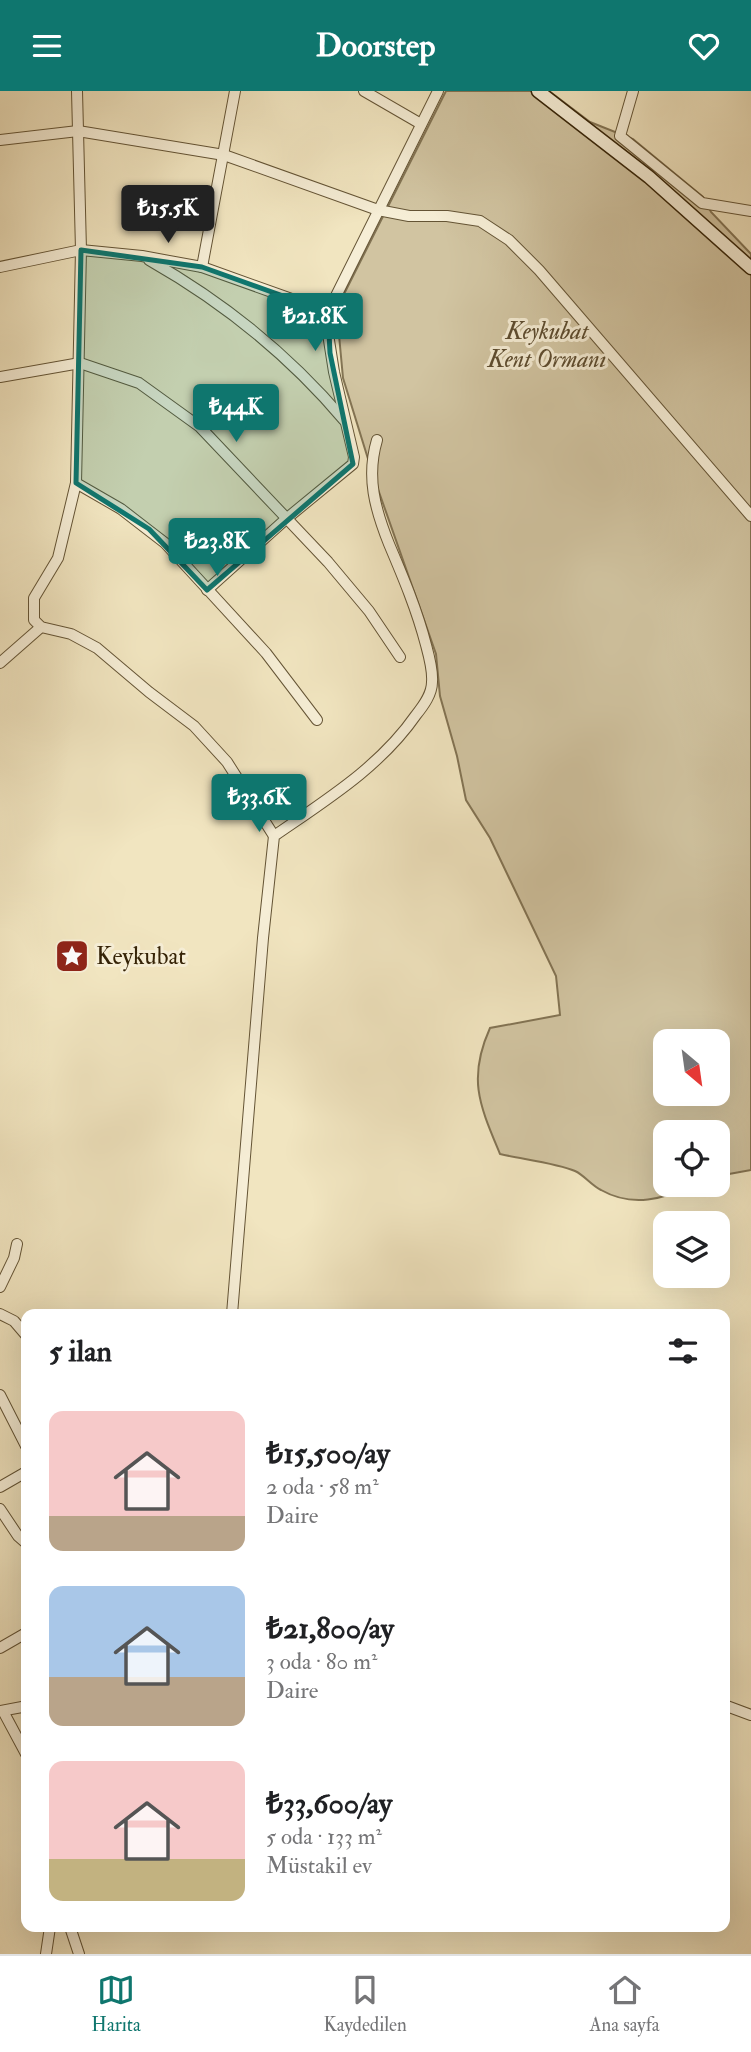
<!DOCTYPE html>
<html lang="tr">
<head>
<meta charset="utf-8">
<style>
  :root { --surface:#fff; --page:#f6f6f6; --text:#202124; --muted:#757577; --line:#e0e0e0; --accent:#0f766e }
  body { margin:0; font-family:"IM FELL Double Pica",serif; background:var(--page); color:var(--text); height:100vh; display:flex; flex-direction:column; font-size:26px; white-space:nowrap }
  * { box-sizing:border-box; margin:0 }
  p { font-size:23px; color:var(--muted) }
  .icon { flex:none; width:38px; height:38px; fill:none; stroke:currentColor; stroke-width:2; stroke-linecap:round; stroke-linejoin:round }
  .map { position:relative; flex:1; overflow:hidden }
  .details { position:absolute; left:21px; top:1218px; width:709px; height:623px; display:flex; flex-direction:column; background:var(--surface); border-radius:14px; box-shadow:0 7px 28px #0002 }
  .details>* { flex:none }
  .needle { width:46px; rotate:151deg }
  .buttons { position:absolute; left:653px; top:938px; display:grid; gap:14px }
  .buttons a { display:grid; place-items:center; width:77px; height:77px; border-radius:14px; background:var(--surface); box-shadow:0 7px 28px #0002; font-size:35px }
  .price { position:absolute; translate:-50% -60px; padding:0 16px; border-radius:7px; background:var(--accent); color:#fff; font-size:23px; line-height:46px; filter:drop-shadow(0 2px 4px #0008) }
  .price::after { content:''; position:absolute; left:50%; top:42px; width:21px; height:16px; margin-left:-10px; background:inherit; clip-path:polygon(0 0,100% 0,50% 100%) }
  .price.on { background:#222; color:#fff }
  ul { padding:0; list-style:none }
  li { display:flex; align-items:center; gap:21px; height:175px; padding:0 28px }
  li span { display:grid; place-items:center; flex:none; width:196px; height:140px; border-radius:14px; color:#555 }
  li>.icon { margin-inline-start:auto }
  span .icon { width:84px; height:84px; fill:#fffc; stroke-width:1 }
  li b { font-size:30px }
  h2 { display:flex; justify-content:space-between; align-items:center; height:84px; padding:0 28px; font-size:30px }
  header { display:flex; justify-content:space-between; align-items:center; height:91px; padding:0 28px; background:var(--accent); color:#fff; font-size:32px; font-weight:800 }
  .tabs { display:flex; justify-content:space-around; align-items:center; height:98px; border-top:2px solid var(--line); background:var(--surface); font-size:19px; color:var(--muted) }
  .tabs a { display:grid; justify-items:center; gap:4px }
  .tabs .on { color:var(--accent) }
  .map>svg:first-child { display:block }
</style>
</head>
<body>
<header><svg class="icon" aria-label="menu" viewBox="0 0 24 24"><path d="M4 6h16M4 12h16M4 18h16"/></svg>Doorstep<svg class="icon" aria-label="heart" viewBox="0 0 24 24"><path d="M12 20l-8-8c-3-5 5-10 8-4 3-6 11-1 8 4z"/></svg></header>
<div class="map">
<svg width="751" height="1863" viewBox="0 0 751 1863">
  <rect width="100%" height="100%" fill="#f1e5c0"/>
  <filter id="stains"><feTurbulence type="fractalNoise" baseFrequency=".00286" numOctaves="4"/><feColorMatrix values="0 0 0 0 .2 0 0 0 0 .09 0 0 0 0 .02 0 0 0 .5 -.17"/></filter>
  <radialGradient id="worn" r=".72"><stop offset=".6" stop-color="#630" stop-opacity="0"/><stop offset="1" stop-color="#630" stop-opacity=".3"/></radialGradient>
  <!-- green -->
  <path fill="#d1c4a1" stroke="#837454" stroke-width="2" fill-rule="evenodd" d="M 446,0 L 549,0 L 590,31 L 633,48 L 703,106 L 711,121 L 751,163 L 751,1079 L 718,1085 L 718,1041 L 665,1041 L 665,1094 L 694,1094 C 663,1108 633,1117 601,1099 C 591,1094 584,1084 575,1080 C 557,1072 521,1068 500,1063 C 480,1015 467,988 490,937 L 560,924 L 556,885 L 490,747 L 466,709 L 457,665 L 440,605 L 436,563 L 373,384 L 343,287 L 339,244 L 342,207 ZM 665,950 L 718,950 L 718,1003 L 665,1003 Z"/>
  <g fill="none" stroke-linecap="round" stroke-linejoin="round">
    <!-- street casing -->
    <g stroke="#645435" stroke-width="12">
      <g id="street">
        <polyline points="77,0 81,159 76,392 58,467 34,507 34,529 41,536 71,543 97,557 149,601 194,635 227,671 274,745"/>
        <polyline points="364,0 421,33"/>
        <polyline points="633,0 620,45 702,112 751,120"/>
        <polyline points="0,49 78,40 224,64 378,119 409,125 447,125 480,130 509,149 539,179 751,425"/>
        <path d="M 149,169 C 223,211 289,264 344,329"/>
        <polyline points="0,176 81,159 142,165 202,176 328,221"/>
        <polyline points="202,176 235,0"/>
        <polyline points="0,286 80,272 139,292 200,336 328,471 369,520 400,566"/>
        <polyline points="76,392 121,418 165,452 266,562 317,629"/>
        <polyline points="207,499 286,428 353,373 354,366 334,281 328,243 328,221 438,0"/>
        <polyline points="0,572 41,536"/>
        <polyline points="0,1196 14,1167 17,1153"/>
        <polyline points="0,1223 14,1230 26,1244"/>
        <path d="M 232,1223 L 263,847 L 274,745 C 326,709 380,676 416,624 C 424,614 432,603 432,591 C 433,579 429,565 426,554 C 417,519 403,486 389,453 C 375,418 366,386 377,349"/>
        <polyline points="0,1304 26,1355"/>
        <polyline points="0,1396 26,1381"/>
        <polyline points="0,1418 18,1445 26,1452"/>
        <polyline points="0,1557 26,1542"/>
        <polyline points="724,1614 751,1624"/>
        <polyline points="0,1620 22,1616"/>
        <polyline points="3,1620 26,1663"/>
        <polyline points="70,1836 79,1863"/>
        <polyline points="46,1863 50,1836"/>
      </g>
    </g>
    <!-- secondary casing -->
    <g stroke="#352307" stroke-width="15">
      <polyline id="secondary" points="538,0 649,86 751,177"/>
    </g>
    <!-- street -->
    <use href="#street" stroke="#f6eed6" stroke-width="10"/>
    <!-- secondary -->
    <use href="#secondary" stroke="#f6eed6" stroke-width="12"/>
  </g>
  <!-- marked area -->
  <path fill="#0f766e" fill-opacity="0.2" stroke="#0f766e" stroke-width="5" stroke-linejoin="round" d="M 81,159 L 202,176 L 328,221 L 330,262 L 353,373 L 207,499 L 149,438 L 76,392 Z"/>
  <!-- icons -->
  <defs>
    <g id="sight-square" transform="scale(1.75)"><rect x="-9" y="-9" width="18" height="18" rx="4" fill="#8f2418" stroke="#f6eed6"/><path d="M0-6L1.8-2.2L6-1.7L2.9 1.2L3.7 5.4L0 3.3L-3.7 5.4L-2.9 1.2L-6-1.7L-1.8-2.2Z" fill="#fff"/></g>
  </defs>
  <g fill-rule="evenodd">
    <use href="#sight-square" x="72" y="865"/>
  </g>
  <g text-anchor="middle" stroke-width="6" stroke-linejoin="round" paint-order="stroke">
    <!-- park labels -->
    <g font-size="24" font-style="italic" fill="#5c4b2e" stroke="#f6eed6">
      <text x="547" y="248">Keykubat<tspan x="547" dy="28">Kent Ormanı</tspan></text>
    </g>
    <!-- poi labels -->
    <g font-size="24" fill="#352307" stroke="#f6eed6" text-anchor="start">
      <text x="96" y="873">Keykubat</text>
    </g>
  </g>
  <rect width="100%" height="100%" filter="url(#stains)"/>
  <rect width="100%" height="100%" fill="url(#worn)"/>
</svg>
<div class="buttons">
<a><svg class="needle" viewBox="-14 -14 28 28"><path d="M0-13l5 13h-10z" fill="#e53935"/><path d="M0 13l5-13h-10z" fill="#757577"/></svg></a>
<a><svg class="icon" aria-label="locate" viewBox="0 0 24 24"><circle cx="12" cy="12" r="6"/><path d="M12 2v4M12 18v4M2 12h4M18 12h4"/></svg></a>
<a><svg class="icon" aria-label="layers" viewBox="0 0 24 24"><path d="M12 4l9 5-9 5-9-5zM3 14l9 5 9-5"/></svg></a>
</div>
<b class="price on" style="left:168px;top:154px">₺15.5K</b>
<b class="price" style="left:315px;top:262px">₺21.8K</b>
<b class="price" style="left:236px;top:353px">₺44K</b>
<b class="price" style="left:217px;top:487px">₺23.8K</b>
<b class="price" style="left:259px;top:743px">₺33.6K</b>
<section class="details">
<h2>5 ilan<svg class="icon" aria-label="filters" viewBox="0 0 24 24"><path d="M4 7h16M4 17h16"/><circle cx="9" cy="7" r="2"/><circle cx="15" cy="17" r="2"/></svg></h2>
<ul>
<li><span style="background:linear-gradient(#f6c9c9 75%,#b9a48a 0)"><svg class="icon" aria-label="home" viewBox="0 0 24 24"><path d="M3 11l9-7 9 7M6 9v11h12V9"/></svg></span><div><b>₺15,500/ay</b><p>2 oda · 58 m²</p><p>Daire</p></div></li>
<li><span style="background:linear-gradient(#a9c7e8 65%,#b9a48a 0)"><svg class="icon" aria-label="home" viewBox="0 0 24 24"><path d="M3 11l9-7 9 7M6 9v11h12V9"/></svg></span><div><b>₺21,800/ay</b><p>3 oda · 80 m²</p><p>Daire</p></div></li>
<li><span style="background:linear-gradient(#f6c9c9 70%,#c2b280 0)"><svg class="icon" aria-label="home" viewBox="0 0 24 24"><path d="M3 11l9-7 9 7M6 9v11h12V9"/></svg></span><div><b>₺33,600/ay</b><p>5 oda · 133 m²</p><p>Müstakil ev</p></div></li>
</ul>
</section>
</div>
<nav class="tabs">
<a class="on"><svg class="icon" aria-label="map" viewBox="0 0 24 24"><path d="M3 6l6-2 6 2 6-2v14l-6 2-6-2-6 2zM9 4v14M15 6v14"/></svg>Harita</a>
<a><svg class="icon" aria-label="saved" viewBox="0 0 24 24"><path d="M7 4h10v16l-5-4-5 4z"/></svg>Kaydedilen</a>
<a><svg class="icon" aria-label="home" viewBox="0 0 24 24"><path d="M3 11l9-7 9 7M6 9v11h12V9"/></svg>Ana sayfa</a>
</nav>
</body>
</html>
